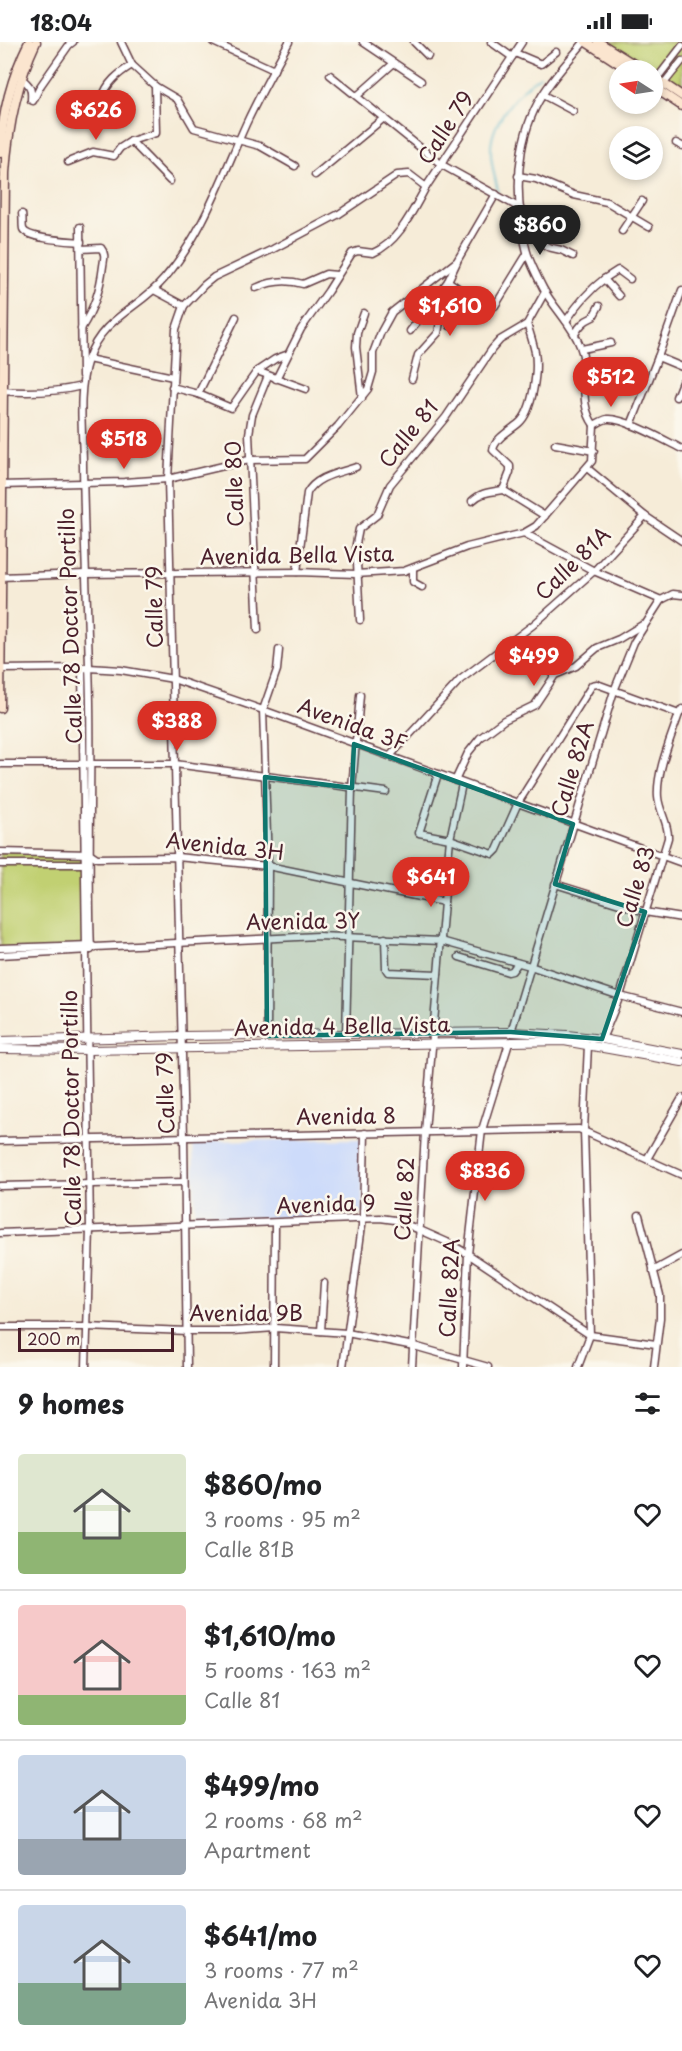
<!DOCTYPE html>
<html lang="en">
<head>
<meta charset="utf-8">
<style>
  :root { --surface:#fff; --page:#f2f2f2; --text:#202124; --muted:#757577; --line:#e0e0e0; --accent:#d93025 }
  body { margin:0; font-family:"Playpen Sans",sans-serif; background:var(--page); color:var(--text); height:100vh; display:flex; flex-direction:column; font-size:22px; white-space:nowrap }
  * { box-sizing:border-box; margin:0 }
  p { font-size:20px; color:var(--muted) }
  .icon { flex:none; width:33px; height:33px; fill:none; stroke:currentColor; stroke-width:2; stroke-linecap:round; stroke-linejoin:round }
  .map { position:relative; height:1325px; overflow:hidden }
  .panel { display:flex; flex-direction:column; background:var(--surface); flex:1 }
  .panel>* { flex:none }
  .needle { width:39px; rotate:282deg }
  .fabs { position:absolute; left:609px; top:18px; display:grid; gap:12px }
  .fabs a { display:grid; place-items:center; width:54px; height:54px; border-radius:50%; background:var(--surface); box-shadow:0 3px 9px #0003; font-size:30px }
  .scale { position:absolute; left:18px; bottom:15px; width:156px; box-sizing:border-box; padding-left:6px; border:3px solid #4a1f2b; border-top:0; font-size:16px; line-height:21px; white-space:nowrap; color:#4a1f2b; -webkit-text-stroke:4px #fbf7ec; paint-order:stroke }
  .price { position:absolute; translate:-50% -51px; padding:0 14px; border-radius:21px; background:var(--accent); color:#fff; font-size:20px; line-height:39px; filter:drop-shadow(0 2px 3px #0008) }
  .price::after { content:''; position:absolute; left:50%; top:36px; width:18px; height:14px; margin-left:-9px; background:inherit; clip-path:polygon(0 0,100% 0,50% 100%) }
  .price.active { background:#222; color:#fff }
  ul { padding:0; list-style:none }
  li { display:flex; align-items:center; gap:18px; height:150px; padding:0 18px }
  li+li { border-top:2px solid var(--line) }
  li span { display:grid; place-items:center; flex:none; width:168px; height:120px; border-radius:6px; color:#555 }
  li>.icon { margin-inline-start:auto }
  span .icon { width:72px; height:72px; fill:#fffc; stroke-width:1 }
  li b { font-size:26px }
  h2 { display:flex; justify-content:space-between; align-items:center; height:72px; padding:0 18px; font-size:26px }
  .status { display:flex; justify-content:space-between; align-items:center; height:42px; padding:0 30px; background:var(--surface); direction:ltr }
  .status svg { height:16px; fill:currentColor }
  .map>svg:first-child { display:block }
</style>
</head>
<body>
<div class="status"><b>18:04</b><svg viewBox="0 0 49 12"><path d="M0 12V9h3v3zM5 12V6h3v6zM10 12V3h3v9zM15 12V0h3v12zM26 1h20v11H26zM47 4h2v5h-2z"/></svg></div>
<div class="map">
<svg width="682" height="1325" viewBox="0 0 682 1325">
  <rect width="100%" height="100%" fill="#fbf7ec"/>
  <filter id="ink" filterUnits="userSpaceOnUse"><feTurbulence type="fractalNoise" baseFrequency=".0167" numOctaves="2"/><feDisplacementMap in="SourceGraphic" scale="12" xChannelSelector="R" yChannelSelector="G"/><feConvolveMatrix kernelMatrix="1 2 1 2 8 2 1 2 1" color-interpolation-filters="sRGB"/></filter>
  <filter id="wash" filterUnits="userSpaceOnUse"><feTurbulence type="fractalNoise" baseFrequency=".008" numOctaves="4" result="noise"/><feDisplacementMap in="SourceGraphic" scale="24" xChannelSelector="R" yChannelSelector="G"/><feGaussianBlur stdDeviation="1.35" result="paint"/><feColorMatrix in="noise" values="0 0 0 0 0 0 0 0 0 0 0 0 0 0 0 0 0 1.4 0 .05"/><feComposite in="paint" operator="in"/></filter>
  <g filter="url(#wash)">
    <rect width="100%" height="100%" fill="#f6ecd8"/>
    <!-- built -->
    <polygon fill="#cddbfa" points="361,1097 363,1172 195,1179 193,1099"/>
    <!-- green -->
    <g fill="#c1d072" stroke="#86784e" stroke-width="1.5">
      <path d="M 609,0 L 682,0 L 682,54 L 653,34 L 652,28 C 635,28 622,11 609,0 Z"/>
      <polygon points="1,809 87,811 87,906 1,911"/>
    </g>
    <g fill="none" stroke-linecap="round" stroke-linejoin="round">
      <!-- stream -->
      <path stroke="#4bb1ca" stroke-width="1.5" d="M 498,149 C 495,135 490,120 491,107 C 491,79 519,48 540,34"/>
    </g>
  </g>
  <g filter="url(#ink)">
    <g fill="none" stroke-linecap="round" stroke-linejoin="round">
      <!-- minor casing -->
      <g stroke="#643e45" stroke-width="9">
        <g id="minor">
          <polyline points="121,0 132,23 155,44 177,57 194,86 260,104 295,124"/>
          <polyline points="213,0 274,28"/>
          <polyline points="363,0 421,39"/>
          <polyline points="414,0 428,14"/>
          <polyline points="491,0 512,15"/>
          <path d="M 584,0 C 572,15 558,30 547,46 C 520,84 515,133 521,177 C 523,189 524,202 528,213 C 532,225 538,236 543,246 C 554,267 572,282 580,304 C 591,330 576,358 594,383"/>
          <polyline points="515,11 541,22 556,10"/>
          <polyline points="330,33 442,123 520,166"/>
          <path d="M 21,36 C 30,43 32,46 31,58 L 33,59 L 41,43 L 69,3 L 73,0"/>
          <polyline points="655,39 682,4"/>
          <polyline points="155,44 156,91 131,99 170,139"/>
          <polyline points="661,45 682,19"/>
          <polyline points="543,53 573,69"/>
          <polyline points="357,54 394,21"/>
          <path d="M 89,82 C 103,73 99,70 102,57 C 106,41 119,31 132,23"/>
          <polyline points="676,101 682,104"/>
          <polyline points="68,120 93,110 114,114 120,106 131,99"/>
          <polyline points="315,133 384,76"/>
          <polyline points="518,134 536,137 574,153 607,160 649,185"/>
          <path d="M 22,172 C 23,176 22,183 23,187 C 27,197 70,199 81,200"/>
          <polyline points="80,185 82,334"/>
          <polyline points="523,189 548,205 561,208 573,214"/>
          <polyline points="622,189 642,159"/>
          <polyline points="604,237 618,228 630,237"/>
          <polyline points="448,239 468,253 462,267 450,284"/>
          <path d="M 256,246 C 271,239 286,237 303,242 L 326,232 L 337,233"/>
          <polyline points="154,248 184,264"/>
          <polyline points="495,264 527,212"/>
          <path d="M 566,279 C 577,263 588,249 604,237 L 619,254"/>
          <path d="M 527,282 C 530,291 533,301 535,310 C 538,328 533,369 519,381 C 510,389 495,396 493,408 L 510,424 L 510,430 L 503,448 L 545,474"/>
          <path d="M 81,287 C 94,266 100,249 103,224 C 104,217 106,212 101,206 L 81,207"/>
          <polyline points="410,289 448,239 457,220"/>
          <path d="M 575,292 C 580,283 584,279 593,275 L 599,264"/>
          <polyline points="582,307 611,301"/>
          <polyline points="658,315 682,325"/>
          <polyline points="88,317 173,335"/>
          <polyline points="257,329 275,317 286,313"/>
          <path d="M 276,337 L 301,287 L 328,249 L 352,211 L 358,209 L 373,211 C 399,200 413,168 426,145"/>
          <polyline points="412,337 418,313 438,291 440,280 445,268 434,259"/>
          <polyline points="172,345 198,352 231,366 257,329 306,347"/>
          <path d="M 0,349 C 28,351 54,351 82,344"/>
          <polyline points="198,352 236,275"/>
          <polyline points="676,355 682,340"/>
          <polyline points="362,356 356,305 357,291 364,271"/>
          <path d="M 594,383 C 598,381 603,378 607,377 C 624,375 666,399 682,407"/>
          <polyline points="631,383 658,315 682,248"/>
          <polyline points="555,402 594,409"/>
          <polyline points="587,426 645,474 682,499"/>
          <polyline points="0,443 124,440 168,437 249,418 305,417 338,384 368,347 373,330 373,311 381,290 392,270 457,219 496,152"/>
          <path d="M 472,459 C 481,450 490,450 503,448"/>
          <polyline points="413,526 413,540 422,545"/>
          <path d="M 297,530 L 307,451 C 316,434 339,431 356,425"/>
          <polyline points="0,535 85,532 297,530 356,532 404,529 467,505 524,491 536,484 592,419 594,383"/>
          <polyline points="661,558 673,552 682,553"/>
          <polyline points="360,578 356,502 359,487 377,473 390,443 446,375 492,307 500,298 527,282 545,250"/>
          <polyline points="258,588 249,392 252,373 268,334"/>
          <polyline points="82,626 90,1187 86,1325"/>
          <polyline points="0,627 89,626 121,628 173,637 263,668 682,821"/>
          <polyline points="390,714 460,638 533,583 594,529 645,474"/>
          <polyline points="0,722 175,722 386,750"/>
          <polyline points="438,732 419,791 450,797 493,812 497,808 518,761 592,643 597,642 679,672"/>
          <polyline points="455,739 468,711 480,696 504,678 535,663 555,633 576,624 597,606 619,597 642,583"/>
          <polyline points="0,810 91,812 97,816 177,815 268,824 444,860"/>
          <polyline points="0,822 87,822"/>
          <polyline points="555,842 645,870 682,876"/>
          <polyline points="385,896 386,927 388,930 438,932"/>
          <polyline points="0,906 91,903 95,905 318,894 441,899 530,924 620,954 682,970"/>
          <path d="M 91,908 C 87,814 93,719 89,624 C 87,558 84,491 83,424 C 83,389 77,351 88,317 C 102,275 139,267 164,237 C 203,192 222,135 246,82 C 259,54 274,27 289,0"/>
          <polyline points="0,913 90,908"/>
          <polyline points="459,915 508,930 512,929 518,921"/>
          <polyline points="511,990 614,649 634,600 661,558 594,529 524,491"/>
          <polyline points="346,993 352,746 360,653"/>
          <polyline points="267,994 268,824 263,668 277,628 279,608"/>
          <path d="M 602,997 L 620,954 L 668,796 C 669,782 659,769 658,755 C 656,730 671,696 679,672 L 682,667"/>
          <polyline points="0,1099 579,1087 682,1133"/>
          <polyline points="647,1117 682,1056"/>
          <polyline points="0,1144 184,1140"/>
          <polyline points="639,1173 660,1253 660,1276 654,1325"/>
          <polyline points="0,1191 380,1176 395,1178 420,1188 447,1200 468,1212 590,1293 656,1302"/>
          <polyline points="653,1229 682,1213"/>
          <polyline points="0,1285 87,1285 187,1289 233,1289 275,1286 347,1291 414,1304 488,1325"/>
          <polyline points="321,1289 324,1241"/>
          <polyline points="187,1325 184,1094 168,437 176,287 184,264 204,243 214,235 273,207 339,172 397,133 409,132 426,145 522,0"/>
          <polyline points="274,1325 275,1181"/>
          <polyline points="343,1325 363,1176 365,1091"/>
          <polyline points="412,1325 425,1090 444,860 450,797 462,742"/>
          <polyline points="463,1325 468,1212 482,1088 509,1001"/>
          <polyline points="578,1325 590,1293 584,1088 588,1003"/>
        </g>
      </g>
      <!-- tertiary casing -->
      <g stroke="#643e45" stroke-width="10">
        <g id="tertiary">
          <polyline points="0,999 181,994 511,990 567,993 602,997 682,1012"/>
          <polyline points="0,1007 89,1008 564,999 682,1020"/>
        </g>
      </g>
      <!-- secondary casing -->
      <g stroke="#643e45" stroke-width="11">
        <g id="secondary">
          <polyline points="586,0 629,28"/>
          <polyline points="598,0 643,28"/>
          <polyline points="652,34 682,54"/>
          <polyline points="652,44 682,64"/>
          <path d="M 0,111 C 2,73 12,34 29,0"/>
          <path d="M 0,666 L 5,131 C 8,85 16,42 36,0"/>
        </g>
      </g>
      <!-- minor -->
      <use href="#minor" stroke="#fff" stroke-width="6"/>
      <!-- tertiary -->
      <use href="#tertiary" stroke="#fff" stroke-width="8"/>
      <!-- secondary -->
      <use href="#secondary" stroke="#fbe5cf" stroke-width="8"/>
    </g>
  </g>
  <!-- marked area -->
  <path fill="#0f766e" fill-opacity="0.2" stroke="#0f766e" stroke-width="4.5" stroke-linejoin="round" d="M 354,702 L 573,782 L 555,842 L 645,870 L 602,997 L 511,990 L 267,994 L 265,735 L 352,746 Z"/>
  <g text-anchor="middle" stroke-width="5" stroke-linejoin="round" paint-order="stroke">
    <!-- street labels -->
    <g font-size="21" fill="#4a1f2b" stroke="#fbf7ec">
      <text transform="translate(446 86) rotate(-57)" y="7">Calle 79</text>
      <text transform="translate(409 392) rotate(-51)" y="7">Calle 81</text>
      <text transform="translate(235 442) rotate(-92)" y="7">Calle 80</text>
      <text transform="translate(297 514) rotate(-1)" y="7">Avenida Bella Vista</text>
      <text transform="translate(573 522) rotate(-44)" y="7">Calle 81A</text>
      <text transform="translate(155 565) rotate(-91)" y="7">Calle 79</text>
      <text transform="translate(71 584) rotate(-92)" y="7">Calle 78 Doctor Portillo</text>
      <text transform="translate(352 683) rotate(20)" y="7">Avenida 3F</text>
      <text transform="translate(573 727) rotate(-73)" y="7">Calle 82A</text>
      <text transform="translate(225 805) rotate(6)" y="7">Avenida 3H</text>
      <text transform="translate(636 845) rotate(-73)" y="7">Calle 83</text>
      <text transform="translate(303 880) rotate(-1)" y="7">Avenida 3Y</text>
      <text transform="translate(342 985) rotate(-1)" y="7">Avenida 4 Bella Vista</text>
      <text transform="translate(166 1051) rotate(-92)" y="7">Calle 79</text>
      <text transform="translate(72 1066) rotate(-91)" y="7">Calle 78 Doctor Portillo</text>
      <text transform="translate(346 1075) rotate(-1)" y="7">Avenida 8</text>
      <text transform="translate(405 1157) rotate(-87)" y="7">Calle 82</text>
      <text transform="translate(326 1163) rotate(-2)" y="7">Avenida 9</text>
      <text transform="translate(450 1246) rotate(-87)" y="7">Calle 82A</text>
      <text x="246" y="1279">Avenida 9B</text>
    </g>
  </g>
</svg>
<div class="fabs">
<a><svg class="needle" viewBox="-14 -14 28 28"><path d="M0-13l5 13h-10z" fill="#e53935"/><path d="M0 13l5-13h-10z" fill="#757577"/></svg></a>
<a><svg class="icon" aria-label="layers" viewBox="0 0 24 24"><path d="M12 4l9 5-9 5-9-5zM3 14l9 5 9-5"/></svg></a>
</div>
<div class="scale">200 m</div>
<b class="price" style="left:96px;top:99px">$626</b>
<b class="price active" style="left:540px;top:214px">$860</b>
<b class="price" style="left:450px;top:295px">$1,610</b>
<b class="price" style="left:611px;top:366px">$512</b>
<b class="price" style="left:124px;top:428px">$518</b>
<b class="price" style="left:534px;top:645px">$499</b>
<b class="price" style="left:177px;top:710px">$388</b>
<b class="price" style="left:431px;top:866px">$641</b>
<b class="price" style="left:485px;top:1160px">$836</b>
</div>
<section class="panel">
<h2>9 homes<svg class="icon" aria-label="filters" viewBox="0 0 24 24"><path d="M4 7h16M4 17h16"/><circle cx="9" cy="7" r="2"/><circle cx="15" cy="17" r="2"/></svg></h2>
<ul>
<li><span style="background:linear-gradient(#dfe7d0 65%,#8fb573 0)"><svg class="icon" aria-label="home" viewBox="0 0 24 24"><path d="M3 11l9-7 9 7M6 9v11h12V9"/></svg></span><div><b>$860/mo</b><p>3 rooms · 95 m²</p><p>Calle 81B</p></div><svg class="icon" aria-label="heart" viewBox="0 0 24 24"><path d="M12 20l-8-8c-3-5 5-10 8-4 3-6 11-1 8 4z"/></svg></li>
<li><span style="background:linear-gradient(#f6c9c9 75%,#8fb573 0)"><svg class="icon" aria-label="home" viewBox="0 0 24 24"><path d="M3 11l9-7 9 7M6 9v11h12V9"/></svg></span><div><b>$1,610/mo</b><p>5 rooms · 163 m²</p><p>Calle 81</p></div><svg class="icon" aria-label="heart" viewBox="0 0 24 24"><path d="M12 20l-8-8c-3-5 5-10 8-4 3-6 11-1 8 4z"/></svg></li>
<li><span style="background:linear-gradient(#c9d6e8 70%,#9aa5b1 0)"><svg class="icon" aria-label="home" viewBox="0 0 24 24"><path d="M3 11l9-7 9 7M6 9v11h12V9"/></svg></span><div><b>$499/mo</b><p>2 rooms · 68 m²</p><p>Apartment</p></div><svg class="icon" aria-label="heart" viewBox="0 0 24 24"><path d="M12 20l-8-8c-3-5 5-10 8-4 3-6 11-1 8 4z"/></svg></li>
<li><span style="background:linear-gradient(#c9d6e8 65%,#7fa58c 0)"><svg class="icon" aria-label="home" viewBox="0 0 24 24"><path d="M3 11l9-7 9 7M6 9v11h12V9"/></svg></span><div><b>$641/mo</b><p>3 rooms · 77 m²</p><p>Avenida 3H</p></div><svg class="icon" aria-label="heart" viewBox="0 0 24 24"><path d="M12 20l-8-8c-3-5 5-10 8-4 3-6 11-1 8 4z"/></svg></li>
</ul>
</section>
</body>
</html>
